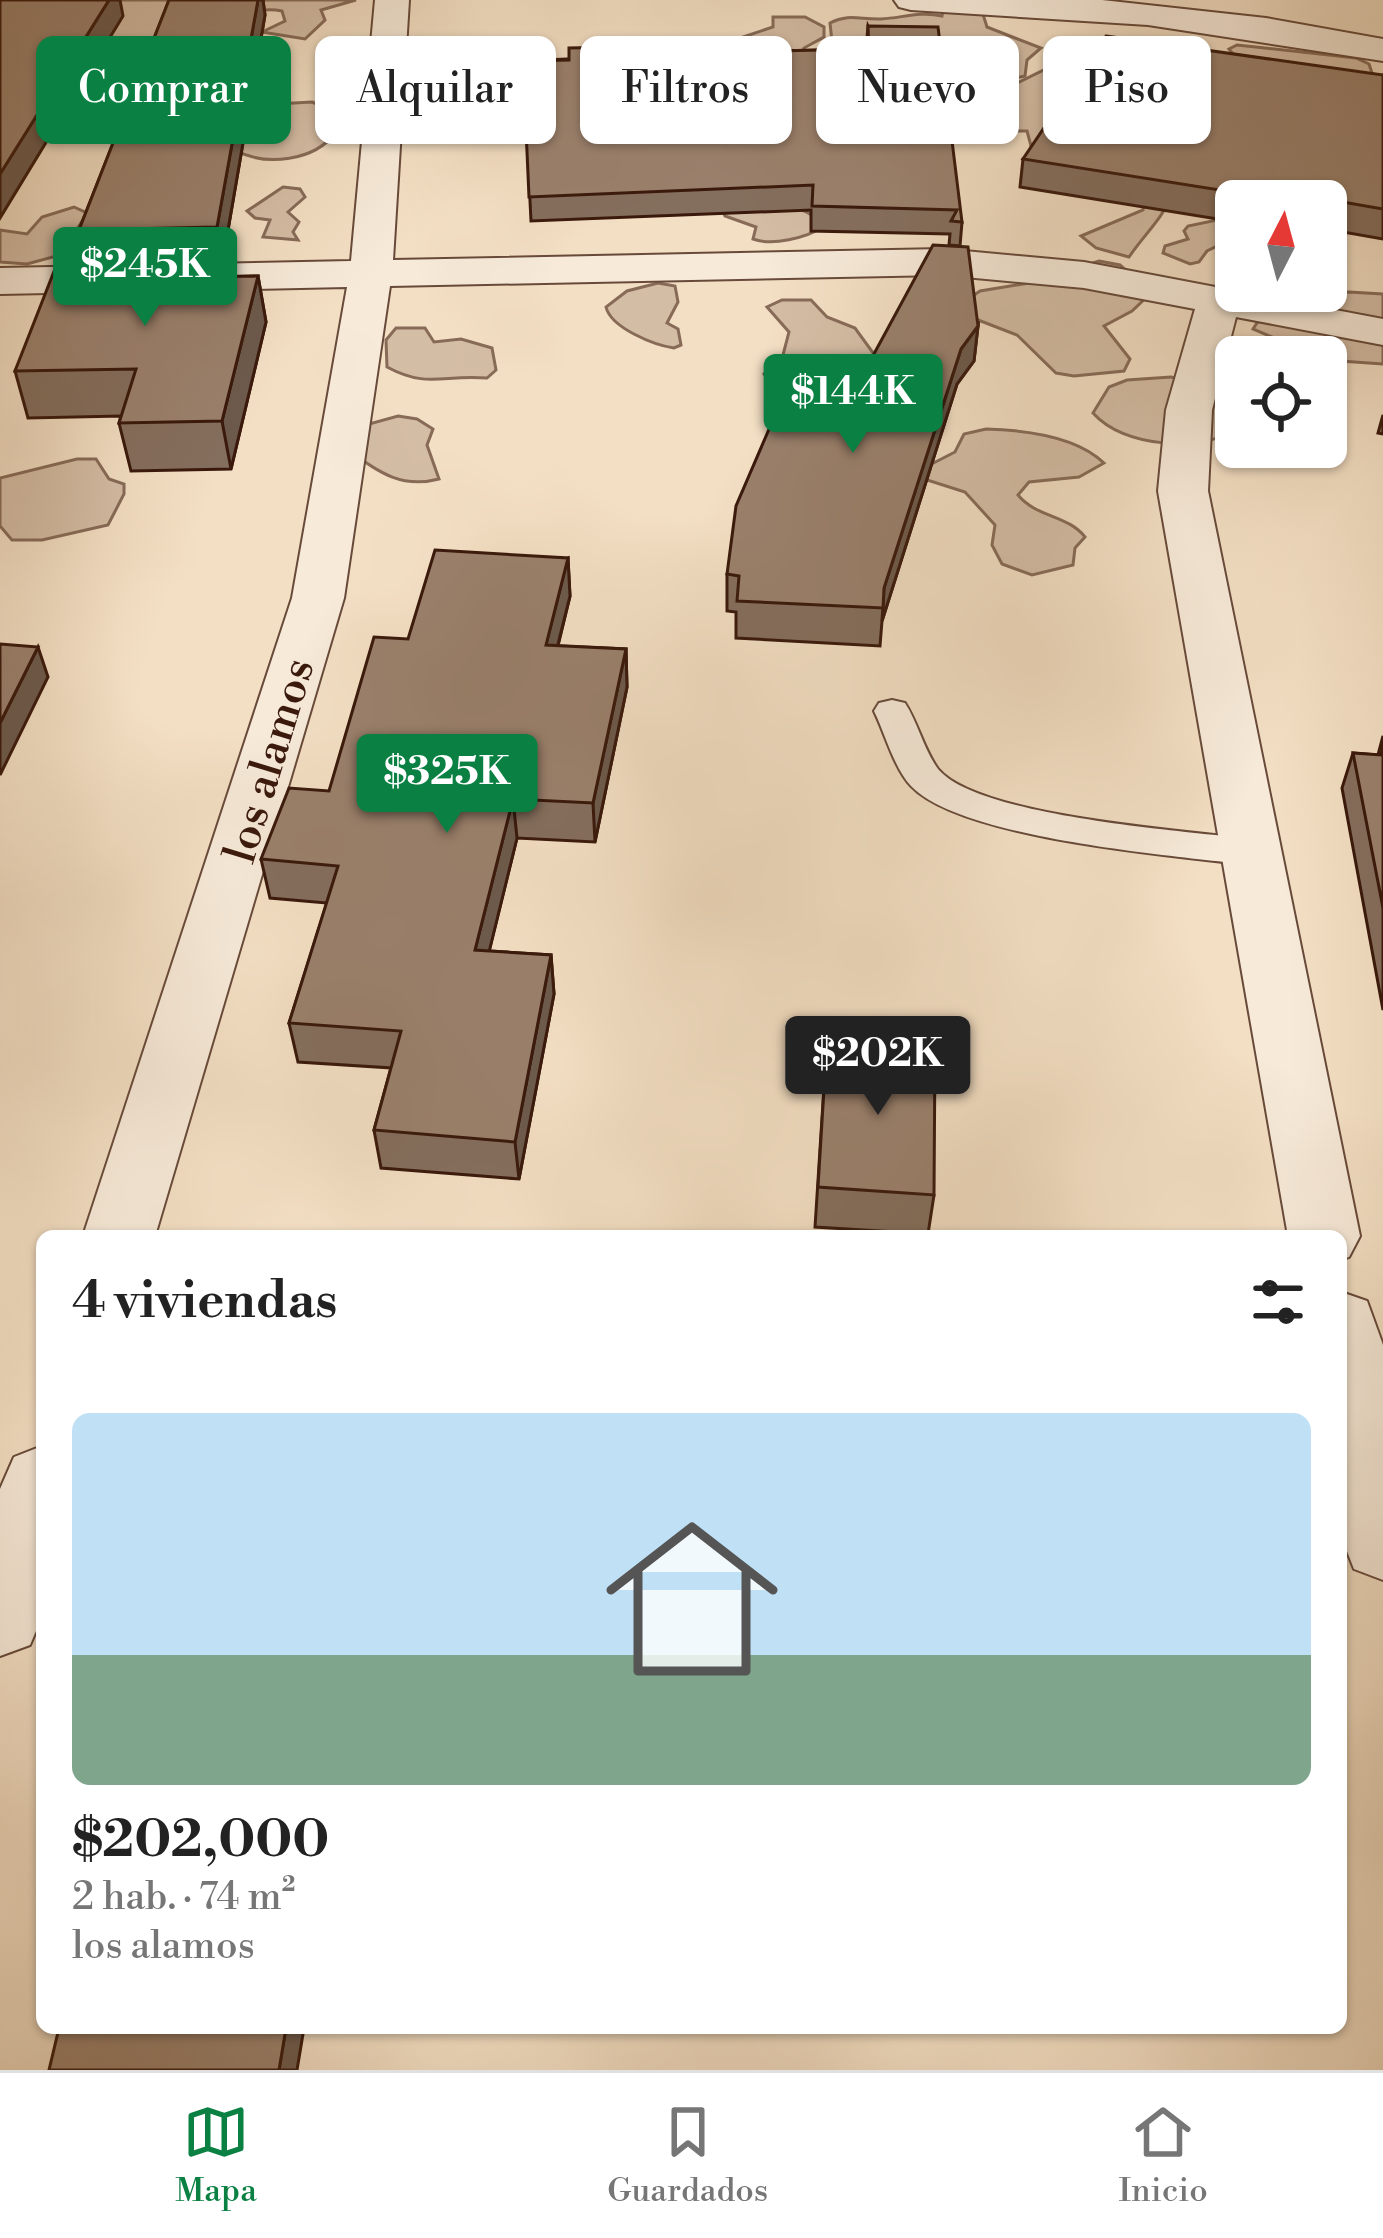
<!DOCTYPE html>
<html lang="es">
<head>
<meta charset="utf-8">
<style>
  :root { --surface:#fff; --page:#f2f2f2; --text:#222; --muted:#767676; --line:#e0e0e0; --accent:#0b8043 }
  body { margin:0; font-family:"Libre Bodoni",serif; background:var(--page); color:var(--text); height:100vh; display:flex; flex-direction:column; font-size:45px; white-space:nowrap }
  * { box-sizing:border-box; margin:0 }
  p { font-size:39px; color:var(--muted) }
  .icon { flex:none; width:66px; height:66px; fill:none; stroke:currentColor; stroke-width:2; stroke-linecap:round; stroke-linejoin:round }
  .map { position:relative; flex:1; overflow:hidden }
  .sheet { position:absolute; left:36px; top:1230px; width:1311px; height:804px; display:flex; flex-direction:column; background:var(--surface); border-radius:18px; box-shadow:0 3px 9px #0004 }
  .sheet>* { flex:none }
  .hud { position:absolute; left:36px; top:36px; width:1311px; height:108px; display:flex; gap:24px }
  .needle { width:78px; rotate:6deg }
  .fabs { position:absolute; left:1215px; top:180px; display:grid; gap:24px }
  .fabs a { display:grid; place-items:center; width:132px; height:132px; border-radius:18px; background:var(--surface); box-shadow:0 3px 9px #0004; font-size:60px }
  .price { position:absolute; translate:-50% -102px; padding:0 27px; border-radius:12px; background:var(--accent); color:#fff; font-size:39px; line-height:78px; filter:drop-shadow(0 3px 6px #0008) }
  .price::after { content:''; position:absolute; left:50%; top:72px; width:36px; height:27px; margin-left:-18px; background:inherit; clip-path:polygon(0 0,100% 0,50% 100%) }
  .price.active { background:#222; color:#fff }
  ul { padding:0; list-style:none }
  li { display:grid; align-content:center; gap:24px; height:636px; padding:0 36px }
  li span { display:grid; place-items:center; height:372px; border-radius:18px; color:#555 }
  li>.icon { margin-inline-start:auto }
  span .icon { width:216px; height:216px; fill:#fffc; stroke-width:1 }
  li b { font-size:51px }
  h2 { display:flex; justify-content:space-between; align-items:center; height:144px; padding:0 36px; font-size:51px }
  .tag { padding:0 42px; border-radius:18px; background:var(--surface); box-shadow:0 3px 9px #0004; font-size:42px; line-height:108px }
  .tag.active { background:var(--accent); color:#fff }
  .dock { display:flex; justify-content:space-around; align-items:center; height:168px; border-top:3px solid var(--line); background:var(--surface); font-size:33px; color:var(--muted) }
  .dock a { display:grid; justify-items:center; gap:6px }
  .dock .active { color:var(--accent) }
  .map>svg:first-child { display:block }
</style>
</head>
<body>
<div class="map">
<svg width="1383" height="2070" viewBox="0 0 1383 2070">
  <rect width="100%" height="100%" fill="#f3dfc4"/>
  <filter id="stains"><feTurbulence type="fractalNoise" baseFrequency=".00167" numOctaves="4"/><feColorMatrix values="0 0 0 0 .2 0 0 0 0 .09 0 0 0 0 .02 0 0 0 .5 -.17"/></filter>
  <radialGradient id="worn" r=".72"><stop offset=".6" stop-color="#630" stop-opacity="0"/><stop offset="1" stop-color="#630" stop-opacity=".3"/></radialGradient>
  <!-- green -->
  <g fill="#d4bda5" stroke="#876b58" stroke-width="3">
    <path d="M 82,0 L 356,0 L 321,10 L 325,20 L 305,39 L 262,32 L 285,21 L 282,11 C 237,1 193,50 147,54 C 122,57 94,52 69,53 Z"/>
    <path d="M 943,11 L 982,11 L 987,27 L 1041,48 L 1027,60 L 1025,76 C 1000,82 976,87 955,70 L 956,62 L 972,49 L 964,39 L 855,56 L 832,42 L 830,23 C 849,13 861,20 881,19 C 902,18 919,11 942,16 Z"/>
    <polygon points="773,17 805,17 824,27 824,37 804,48 799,57 754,63 734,52 743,37 773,27"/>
    <polygon points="1237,45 1356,58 1369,64 1372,73 1366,77 1233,54 1229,49"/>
    <path d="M 462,65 L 488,67 L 499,80 C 466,104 435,93 401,78 Z"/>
    <path d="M 1054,65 L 1084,76 L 1172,196 C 1161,220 1144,235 1129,257 L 1096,248 L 1081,236 L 1143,210 L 1147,192 L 1031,146 L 1027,131 L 1007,131 L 971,112 L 969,103 L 980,89 L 1005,89 Z"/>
    <path d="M 312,102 L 334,111 L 328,125 L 336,132 C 315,161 266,167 235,150 L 242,106 Z"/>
    <polygon points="283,187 300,189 305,197 288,212 299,222 293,232 298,240 263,237 270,220 255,218 247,211"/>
    <path d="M 720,205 C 751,206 806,197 823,227 C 806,238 772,246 753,239 L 756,227 L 725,216 Z"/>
    <polygon points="74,207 87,213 74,234 86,248 27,264 0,262 0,230 27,234 42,217"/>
    <polygon points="1236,216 1236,237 1207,251 1199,262 1190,264 1163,253 1165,246 1188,239 1184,231 1188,226"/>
    <polygon points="1099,261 1120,265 1151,293 1132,311 1104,326 1130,359 1124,371 1074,376 1056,373 1017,335 973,318 967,300 980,291 1029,283"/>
    <path d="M 658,283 L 675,286 L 678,302 L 667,323 L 678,329 L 681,345 L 674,348 C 654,345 611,328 606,307 L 627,291 Z"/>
    <path d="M 1349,292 L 1383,294 L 1383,364 L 1326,360 L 1253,329 C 1269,300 1319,294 1349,292 Z"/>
    <path d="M 782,300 L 811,300 L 827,317 L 855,328 L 879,361 C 857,394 811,402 775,390 L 764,374 L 783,355 L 789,332 L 767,307 Z"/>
    <path d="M 396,328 L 425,328 L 434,342 L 461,339 L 492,348 L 496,370 L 487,378 C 443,374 428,389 387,367 L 386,340 Z"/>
    <path d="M 1171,377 L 1211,387 L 1236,408 L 1236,431 C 1197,451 1124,448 1093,413 L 1109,387 L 1127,380 Z"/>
    <path d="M 398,416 L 417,419 L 433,429 L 427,445 L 439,479 C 401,489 379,472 348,450 L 369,424 Z"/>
    <path d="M 986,429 C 1023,430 1076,436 1104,463 L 1079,477 L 1029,482 L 1018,495 C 1037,518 1068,515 1085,537 L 1075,548 L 1073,565 L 1032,575 L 1002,564 L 992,545 L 995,525 L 965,492 L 924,479 L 920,470 L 955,452 L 964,434 Z"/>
    <polygon points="77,459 96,459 109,479 124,484 124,494 108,525 42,540 12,540 0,526 0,478"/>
  </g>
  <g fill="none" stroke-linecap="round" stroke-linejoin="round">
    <!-- lane casing -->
    <g stroke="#684a3a" stroke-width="4">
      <path id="lane" d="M 892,700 L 905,703 C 918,723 924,750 938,769 C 978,817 1186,831 1251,839 L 1265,843 L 1270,852 L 1265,861 L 1251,865 C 1176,856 961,839 911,786 C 894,768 885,733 874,711 L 879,703 Z"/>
    </g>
    <!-- street casing -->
    <g stroke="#684a3a" stroke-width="4">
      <g id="street">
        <polygon points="375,0 409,0 393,260 943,249 1084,262 1383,319 1383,345 1236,317 1212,410 1208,491 1360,1236 1349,1257 1341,1260 1341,1236 1288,1236 1158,491 1166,410 1195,309 1084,288 943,275 390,286 344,598 155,1236 83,1236 292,598 347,287 0,294 0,268 351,261"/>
        <polygon points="894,0 1102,0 1266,18 1383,39 1383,61 1148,25 911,10 899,7"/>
        <polygon points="1341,1292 1367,1301 1383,1345 1383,1580 1354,1569 1341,1536"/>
        <polygon points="42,1446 42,1617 30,1645 0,1656 0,1489 14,1457"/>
      </g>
    </g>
    <!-- lane -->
    <use href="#lane" fill="#f7ead9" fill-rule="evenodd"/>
    <!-- street -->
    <use href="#street" fill="#f7ead9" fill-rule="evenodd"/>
  </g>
  <!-- wall -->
  <g fill="#846e5d" stroke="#3a190c" stroke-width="3">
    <polygon points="169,0 263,0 265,15 223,259 210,259 213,277 258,276 266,322 231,469 131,471 119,423 121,416 28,418 15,371 84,251 79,230"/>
    <polygon points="868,26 962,222 960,246 949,245 950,234 811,231 811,210 531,221 523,61 726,52 866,49"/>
    <polygon points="1383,75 1383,239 1326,229 1326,201 1236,201 1236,222 1020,187 1023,159"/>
    <polygon points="978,326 974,361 957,384 882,621 880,646 736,638 736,612 727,611 727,574"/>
    <polygon points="1383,415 1383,434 1378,433"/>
    <polygon points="568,558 570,596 558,646 626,649 627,687 595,842 517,838 489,951 551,955 554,994 519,1179 381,1168 374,1130 391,1068 298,1062 289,1023 327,903 270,898 261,859 329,791 408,639"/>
    <polygon points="1383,736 1383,1010 1342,788 1353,753 1378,755"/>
    <polygon points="827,1040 934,1195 928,1234 815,1227"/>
  </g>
  <!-- shaded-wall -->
  <g fill="#6c5a4c" stroke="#3a190c" stroke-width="3">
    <polygon points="109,0 120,0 123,16 0,218 0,174"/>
    <polygon points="258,0 263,0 265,15 223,259 217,227"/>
    <polygon points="208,249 216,294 202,277"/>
    <polygon points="258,276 266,322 231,469 222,421"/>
    <polygon points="978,326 974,361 957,384 882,621 884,588 961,349"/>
    <polygon points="568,558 570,596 548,684 546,645"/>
    <polygon points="38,647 48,677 0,775 0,723"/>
    <polygon points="626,649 627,687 595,842 593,803"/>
    <polygon points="513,799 517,838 480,989 475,950"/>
    <polygon points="551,955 554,994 519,1179 515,1142"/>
    <polygon points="286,2028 304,2028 297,2070 279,2070"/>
  </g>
  <!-- building -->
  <g fill="#9a806c" stroke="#3a190c" stroke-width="3">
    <polygon points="0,0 109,0 0,174"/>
    <polygon points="169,0 258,0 217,227 79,230"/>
    <polygon points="868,26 938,27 962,222 951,221 957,210 812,206 813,185 529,197 523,61 569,60 569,48 725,45 726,52 869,49"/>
    <polygon points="1106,36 1383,75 1383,209 1308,196 1306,201 1290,201 1023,159"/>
    <polygon points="933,245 968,247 978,326 961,349 884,588 883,608 737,601 739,576 727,574 736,506 791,378 856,387"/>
    <polygon points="208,249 202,277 258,276 222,421 119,423 136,369 15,371 62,251"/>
    <polygon points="435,550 568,558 546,645 626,649 593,803 513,799 475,950 551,955 515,1142 374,1130 401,1031 289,1023 338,866 261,859 289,788 329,791 374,637 408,639"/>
    <polygon points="0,644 38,647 0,723"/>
    <polygon points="1383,746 1383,908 1353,753 1381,755"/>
    <polygon points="827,1040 935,1048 934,1195 818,1187"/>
    <polygon points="59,2028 286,2028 279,2070 49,2070"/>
  </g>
  <g text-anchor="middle" stroke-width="9" stroke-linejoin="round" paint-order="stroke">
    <!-- street labels -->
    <g font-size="45" fill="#3a190c" stroke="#f7ead9">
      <text transform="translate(268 760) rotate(-73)" y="16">los alamos</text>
    </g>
  </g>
  <rect width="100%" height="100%" filter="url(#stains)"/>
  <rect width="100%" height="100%" fill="url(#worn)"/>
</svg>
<div class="fabs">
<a><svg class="needle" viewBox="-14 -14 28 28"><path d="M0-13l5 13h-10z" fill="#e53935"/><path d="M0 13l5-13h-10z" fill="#767676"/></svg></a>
<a><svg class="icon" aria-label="locate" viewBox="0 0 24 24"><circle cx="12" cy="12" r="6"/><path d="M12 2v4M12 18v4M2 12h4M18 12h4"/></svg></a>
</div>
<b class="price" style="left:145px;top:329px">$245K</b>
<b class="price" style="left:853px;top:456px">$144K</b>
<b class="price" style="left:447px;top:836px">$325K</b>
<b class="price active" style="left:878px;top:1118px">$202K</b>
<div class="hud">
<a class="tag active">Comprar</a>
<a class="tag">Alquilar</a>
<a class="tag">Filtros</a>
<a class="tag">Nuevo</a>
<a class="tag">Piso</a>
</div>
<section class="sheet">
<h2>4 viviendas<svg class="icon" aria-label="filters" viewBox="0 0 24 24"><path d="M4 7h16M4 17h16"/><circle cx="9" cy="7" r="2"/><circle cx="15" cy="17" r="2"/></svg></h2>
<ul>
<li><span style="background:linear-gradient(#bfe0f5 65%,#7fa58c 0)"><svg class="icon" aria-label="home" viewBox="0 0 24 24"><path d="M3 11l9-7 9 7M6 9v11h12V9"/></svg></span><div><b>$202,000</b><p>2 hab. · 74 m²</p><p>los alamos</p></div></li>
</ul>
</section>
</div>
<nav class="dock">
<a class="active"><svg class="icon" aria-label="map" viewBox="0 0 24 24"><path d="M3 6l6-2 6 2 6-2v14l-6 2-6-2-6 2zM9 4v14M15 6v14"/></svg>Mapa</a>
<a><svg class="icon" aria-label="saved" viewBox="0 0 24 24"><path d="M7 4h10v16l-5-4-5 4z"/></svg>Guardados</a>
<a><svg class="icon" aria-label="home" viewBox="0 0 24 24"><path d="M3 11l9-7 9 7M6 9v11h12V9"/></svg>Inicio</a>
</nav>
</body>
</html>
